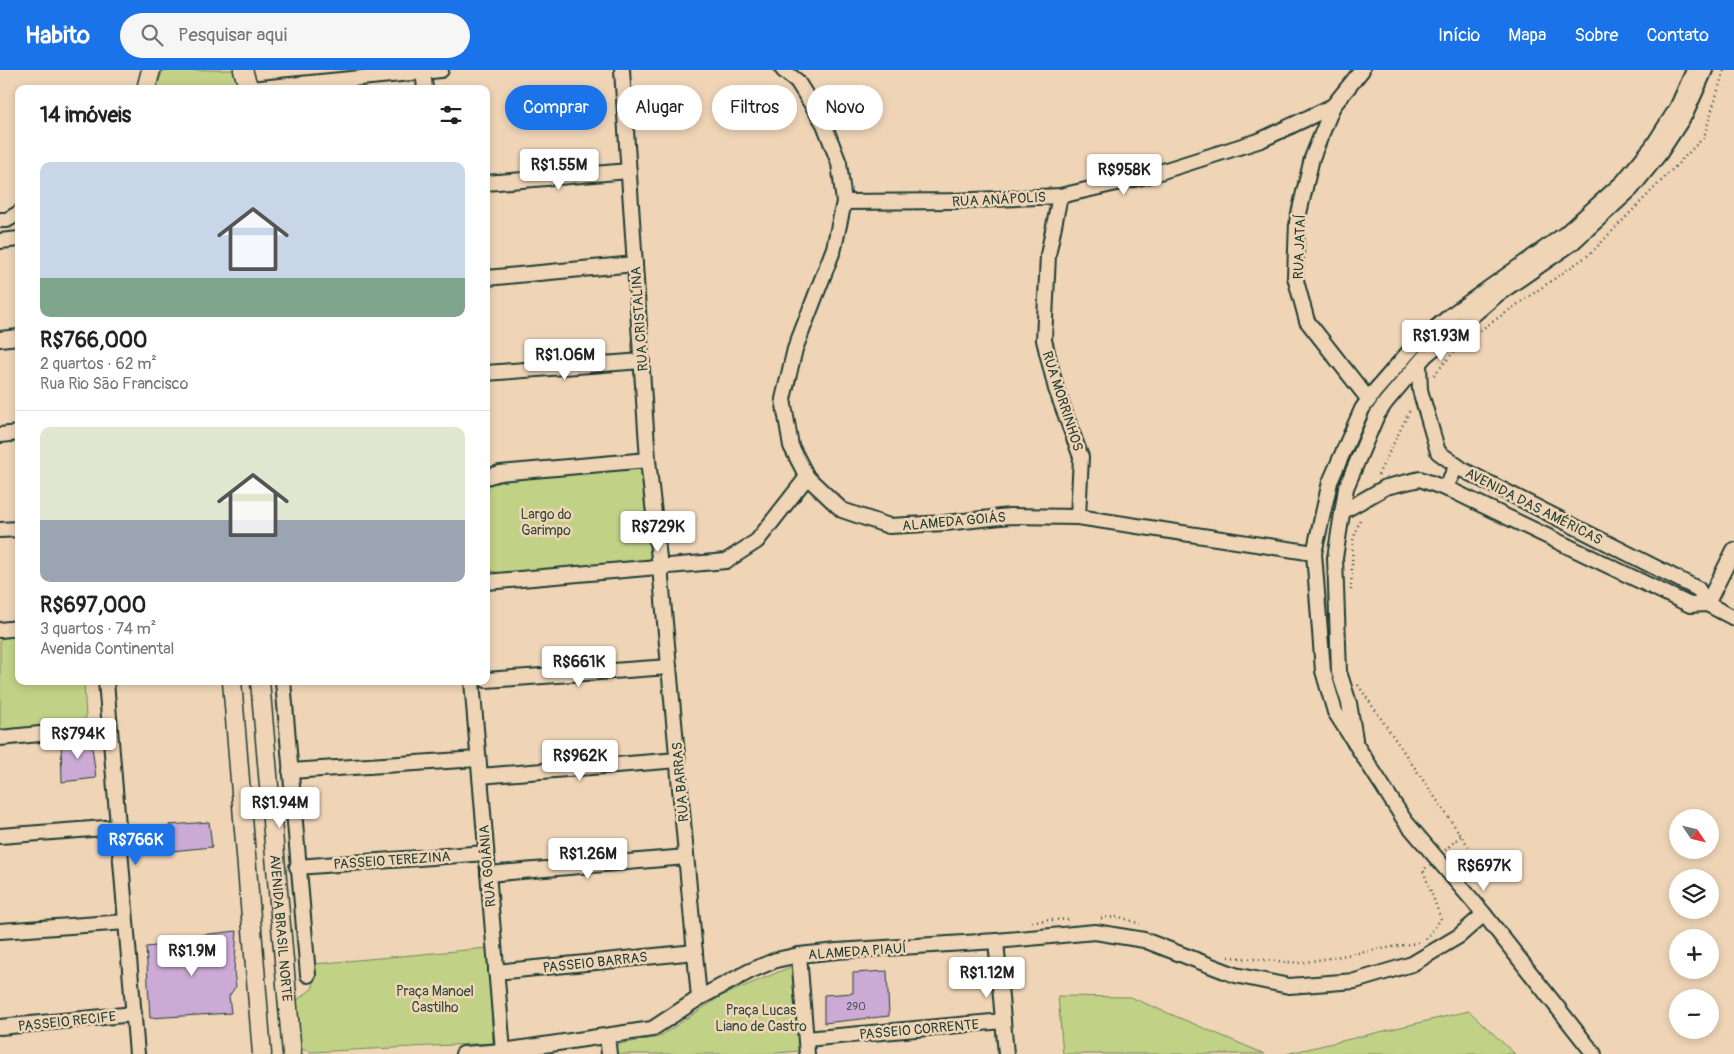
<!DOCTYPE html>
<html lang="pt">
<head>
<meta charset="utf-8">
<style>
  :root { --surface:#fff; --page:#f6f6f6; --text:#222; --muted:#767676; --line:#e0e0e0; --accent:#1a73e8 }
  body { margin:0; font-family:Pangolin,sans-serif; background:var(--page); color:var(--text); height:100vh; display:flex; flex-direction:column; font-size:19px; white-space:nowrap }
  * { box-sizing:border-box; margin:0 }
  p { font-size:16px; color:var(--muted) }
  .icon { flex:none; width:28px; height:28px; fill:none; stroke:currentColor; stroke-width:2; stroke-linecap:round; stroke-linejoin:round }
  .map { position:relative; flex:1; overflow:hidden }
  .sheet { position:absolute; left:15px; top:15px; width:475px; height:600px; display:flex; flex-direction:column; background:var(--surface); border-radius:10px; box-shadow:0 2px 8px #0003 }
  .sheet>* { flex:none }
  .hud { position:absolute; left:505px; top:15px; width:475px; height:45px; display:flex; gap:10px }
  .needle { width:32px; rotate:125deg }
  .fabs { position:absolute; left:1669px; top:739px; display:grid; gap:10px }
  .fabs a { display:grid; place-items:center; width:50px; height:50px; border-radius:50%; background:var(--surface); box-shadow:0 2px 8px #0003; font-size:25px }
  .price { position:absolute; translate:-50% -42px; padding:0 11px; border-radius:5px; background:#fff; color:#222; font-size:16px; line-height:32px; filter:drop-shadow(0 1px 2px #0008) }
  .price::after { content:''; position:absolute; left:50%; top:30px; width:15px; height:11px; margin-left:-8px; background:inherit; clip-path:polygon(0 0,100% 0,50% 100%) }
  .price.selected { background:var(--accent); color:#fff }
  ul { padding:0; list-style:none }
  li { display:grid; align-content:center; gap:10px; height:265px; padding:0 25px }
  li+li { border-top:1px solid var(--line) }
  li span { display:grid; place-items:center; height:155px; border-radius:10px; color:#555 }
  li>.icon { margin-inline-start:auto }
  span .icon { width:90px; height:90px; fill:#fffc; stroke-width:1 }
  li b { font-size:21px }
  h2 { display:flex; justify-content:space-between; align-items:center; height:60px; padding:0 25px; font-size:21px }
  .tag { padding:0 18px; border-radius:22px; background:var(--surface); box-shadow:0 2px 8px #0003; font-size:18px; line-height:45px }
  .tag.selected { background:var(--accent); color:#fff }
  header { display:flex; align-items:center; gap:30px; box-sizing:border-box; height:70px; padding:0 25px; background:var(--accent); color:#fff }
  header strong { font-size:24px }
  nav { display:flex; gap:28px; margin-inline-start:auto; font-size:18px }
  .search { width:350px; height:45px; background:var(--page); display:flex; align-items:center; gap:12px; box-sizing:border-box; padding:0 18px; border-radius:28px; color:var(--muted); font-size:19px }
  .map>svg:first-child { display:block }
</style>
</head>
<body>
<header>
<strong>Habito</strong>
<div class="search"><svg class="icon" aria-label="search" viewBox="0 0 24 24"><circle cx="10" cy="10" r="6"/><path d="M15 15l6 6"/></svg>Pesquisar aqui</div>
<nav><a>Início</a><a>Mapa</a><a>Sobre</a><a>Contato</a></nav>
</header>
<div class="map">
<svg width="1734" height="984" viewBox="0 0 1734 984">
  <rect width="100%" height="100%" fill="#efd4b6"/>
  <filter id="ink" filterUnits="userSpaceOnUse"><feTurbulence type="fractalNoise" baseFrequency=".02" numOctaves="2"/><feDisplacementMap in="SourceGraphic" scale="10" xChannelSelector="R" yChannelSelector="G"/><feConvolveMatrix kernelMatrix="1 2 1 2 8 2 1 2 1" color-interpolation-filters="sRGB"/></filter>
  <g filter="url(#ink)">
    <!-- green -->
    <g fill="#c1d287" stroke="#70885e">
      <polygon points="163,0 234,0 240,19 156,19"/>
      <polygon points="645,395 652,491 505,505 486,499 486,417 502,407"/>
      <polygon points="19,562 19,611 84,611 86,648 72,657 0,664 0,563"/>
      <polygon points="488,878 493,973 311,982 301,979 296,931 313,918 314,894"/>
      <polygon points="793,896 799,981 766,984 615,984 614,975 659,967 721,926"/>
      <polygon points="1058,926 1130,927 1265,984 1063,984"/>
      <polygon points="1469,941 1515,984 1286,984"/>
    </g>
    <!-- building -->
    <g fill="#cbaad5" stroke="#1f3d34">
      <polygon points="91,668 96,708 62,712 61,672"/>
      <polygon points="209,752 212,777 171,781 169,755"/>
      <polygon points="237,861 234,902 236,916 229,926 231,943 150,948 146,877 203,871 201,865"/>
      <polygon points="887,901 889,946 824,953 824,925 853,923 853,903"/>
    </g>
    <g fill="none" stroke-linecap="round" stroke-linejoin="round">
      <!-- minor casing -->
      <g stroke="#1f3d34" stroke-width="18">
        <g id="minor">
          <polyline points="622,0 648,390 660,497 699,928"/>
          <polyline points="783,0 797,11 824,54 839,93 844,132 834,178 795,279 783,329 791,376 807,407 842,440 889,456 945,453 1010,446 1078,447 1314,483"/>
          <polyline points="423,1 425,19"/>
          <polyline points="250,19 441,0"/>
          <polyline points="1333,36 1312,88 1297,152 1295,207 1307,251 1369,330"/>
          <polyline points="486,113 629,101"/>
          <polyline points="1060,126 1048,185 1044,270 1056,319 1081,387 1078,447"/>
          <polyline points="844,132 953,131 1060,126 1147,106 1261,70 1333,36 1362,0"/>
          <polyline points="0,150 7,150 19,143"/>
          <polyline points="0,171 19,169"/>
          <polyline points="486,208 635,194"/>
          <polyline points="0,269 19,267"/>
          <polyline points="486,303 642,291"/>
          <polyline points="0,365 19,363"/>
          <polyline points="486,407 500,403 648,390"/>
          <polyline points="1445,418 1457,396"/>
          <polyline points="1342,442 1386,417 1420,409 1455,422 1690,535 1707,534 1698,519 1463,400 1438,382 1420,320 1419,294"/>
          <polyline points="0,460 19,459"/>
          <polyline points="1734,480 1707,534 1734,548"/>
          <polyline points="486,512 726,491 757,471 807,407"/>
          <polyline points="0,560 19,558"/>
          <polyline points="486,610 669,597"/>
          <polyline points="106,611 137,984"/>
          <polyline points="283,611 308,905"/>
          <polyline points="472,611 503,981"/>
          <polyline points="0,668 109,657"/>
          <polyline points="1355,669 1349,633 1339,602 1335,488 1346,418 1377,345 1386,332 1425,286 1498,224 1572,173 1631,119 1660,83 1686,43 1705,0"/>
          <polyline points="290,701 478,689"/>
          <polyline points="480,706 678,690"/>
          <polyline points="0,766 118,757"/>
          <polyline points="297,797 486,783"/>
          <polyline points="488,804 686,787"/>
          <polyline points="0,861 126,852"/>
          <polyline points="996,871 1006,984"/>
          <polyline points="799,885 807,984"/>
          <polyline points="496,902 695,882"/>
          <polyline points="0,957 134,944"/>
          <polyline points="607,966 609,984"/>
          <polyline points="806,969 1003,951"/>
          <polyline points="463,984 503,981 652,959 699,928 750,901 776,890 799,885 837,881 996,871 1095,862 1144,870 1235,905 1289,916 1355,911 1412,894 1459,866 1484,844"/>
          <polyline points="1594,984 1484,844 1405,751 1335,642 1323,601 1314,483 1330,412 1362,339 1374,322 1413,277 1451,245 1565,164 1623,112 1652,77 1677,38 1694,0"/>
        </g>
      </g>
      <!-- major casing -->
      <g stroke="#1f3d34" stroke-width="21">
        <g id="major">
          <polyline points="243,0 249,19"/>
          <polyline points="146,19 151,0"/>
          <polyline points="232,611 262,984"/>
          <path id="s1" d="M 260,611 L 292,984"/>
        </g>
      </g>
      <!-- path -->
      <g stroke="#1f3d34" stroke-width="2.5" stroke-dasharray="1 4" stroke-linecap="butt">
        <polyline points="1472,266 1590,184 1704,67 1724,0"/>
        <polyline points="1434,305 1458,277"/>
        <polyline points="1378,405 1411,338"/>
        <polyline points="1351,520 1353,470 1361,447"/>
        <polyline points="1358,615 1484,799"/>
        <polyline points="1445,780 1461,766"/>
        <polyline points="1101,848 1120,847 1140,854"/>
        <polyline points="1032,851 1071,849"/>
        <polyline points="1426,869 1441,849 1423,800 1427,797"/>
        <polyline points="1229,887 1300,893 1422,872"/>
      </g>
      <!-- minor -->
      <use href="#minor" stroke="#efd4b6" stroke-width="14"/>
      <!-- major -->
      <use href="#major" stroke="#efd4b6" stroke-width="18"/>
    </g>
  </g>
  <g text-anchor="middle" stroke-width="5" stroke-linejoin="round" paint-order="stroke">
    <!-- number labels -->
    <g font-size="11" fill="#4a585c">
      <text x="856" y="940">290</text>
    </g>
    <!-- street labels -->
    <g font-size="14" fill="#1f3d34" stroke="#efd4b6">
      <text transform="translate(999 129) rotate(-3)" y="5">RUA ANÁPOLIS</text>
      <text transform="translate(1299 177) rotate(-88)" y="5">RUA JATAÍ</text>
      <text transform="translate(639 249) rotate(-94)" y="5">RUA CRISTALINA</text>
      <text transform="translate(1063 331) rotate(72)" y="5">RUA MORRINHOS</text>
      <text transform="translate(1534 436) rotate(27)" y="5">AVENIDA DAS AMÉRICAS</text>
      <text transform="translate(954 451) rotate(-5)" y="5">ALAMEDA GOIÁS</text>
      <text transform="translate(680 712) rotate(-95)" y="5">RUA BARRAS</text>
      <text transform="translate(392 790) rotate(-4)" y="5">PASSEIO TEREZINA</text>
      <text transform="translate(487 796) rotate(-95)" y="5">RUA GOIÂNIA</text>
      <text dy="5" stroke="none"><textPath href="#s1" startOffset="248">AVENIDA BRASIL NORTE</textPath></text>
      <text transform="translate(857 881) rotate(-4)" y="5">ALAMEDA PIAUÍ</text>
      <text transform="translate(595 892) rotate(-6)" y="5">PASSEIO BARRAS</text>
      <text transform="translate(67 951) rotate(-6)" y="5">PASSEIO RECIFE</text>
      <text transform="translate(919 959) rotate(-5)" y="5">PASSEIO CORRENTE</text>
    </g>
    <!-- park labels -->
    <g font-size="14" fill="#2f4c3c" stroke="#efd4b6">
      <text x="546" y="449">Largo do<tspan x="546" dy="16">Garimpo</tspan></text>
      <text x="435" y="926">Praça Manoel<tspan x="435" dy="16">Castilho</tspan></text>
      <text x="761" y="945">Praça Lucas<tspan x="761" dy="16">Liano de Castro</tspan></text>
    </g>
  </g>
</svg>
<div class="fabs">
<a><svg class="needle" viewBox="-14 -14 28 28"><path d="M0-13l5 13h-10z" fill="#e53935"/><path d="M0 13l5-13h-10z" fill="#767676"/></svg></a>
<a><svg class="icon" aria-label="layers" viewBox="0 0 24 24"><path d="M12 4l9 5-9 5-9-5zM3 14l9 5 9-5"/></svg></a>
<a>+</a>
<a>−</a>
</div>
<b class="price" style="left:559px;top:121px">R$1.55M</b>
<b class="price" style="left:1124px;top:126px">R$958K</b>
<b class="price" style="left:1441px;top:292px">R$1.93M</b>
<b class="price" style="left:565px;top:311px">R$1.06M</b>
<b class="price" style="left:658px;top:483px">R$729K</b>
<b class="price" style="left:579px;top:618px">R$661K</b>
<b class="price" style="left:78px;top:690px">R$794K</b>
<b class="price" style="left:580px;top:712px">R$962K</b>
<b class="price" style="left:280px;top:759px">R$1.94M</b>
<b class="price selected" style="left:136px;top:796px">R$766K</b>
<b class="price" style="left:588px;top:810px">R$1.26M</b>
<b class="price" style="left:1484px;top:822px">R$697K</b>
<b class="price" style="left:192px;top:907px">R$1.9M</b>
<b class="price" style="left:987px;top:929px">R$1.12M</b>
<div class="hud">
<a class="tag selected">Comprar</a>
<a class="tag">Alugar</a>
<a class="tag">Filtros</a>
<a class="tag">Novo</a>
</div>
<section class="sheet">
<h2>14 imóveis<svg class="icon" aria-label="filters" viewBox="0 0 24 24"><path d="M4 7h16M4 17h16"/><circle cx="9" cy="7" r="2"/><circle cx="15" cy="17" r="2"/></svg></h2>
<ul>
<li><span style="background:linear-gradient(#c9d6e8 75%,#7fa58c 0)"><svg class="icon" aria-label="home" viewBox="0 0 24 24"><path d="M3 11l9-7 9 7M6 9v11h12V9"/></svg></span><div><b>R$766,000</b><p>2 quartos · 62 m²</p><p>Rua Rio São Francisco</p></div></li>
<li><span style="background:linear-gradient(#dfe7d0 60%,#9aa5b1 0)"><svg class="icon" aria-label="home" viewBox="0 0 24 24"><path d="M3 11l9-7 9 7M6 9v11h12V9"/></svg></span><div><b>R$697,000</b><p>3 quartos · 74 m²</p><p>Avenida Continental</p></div></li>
</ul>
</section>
</div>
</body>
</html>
